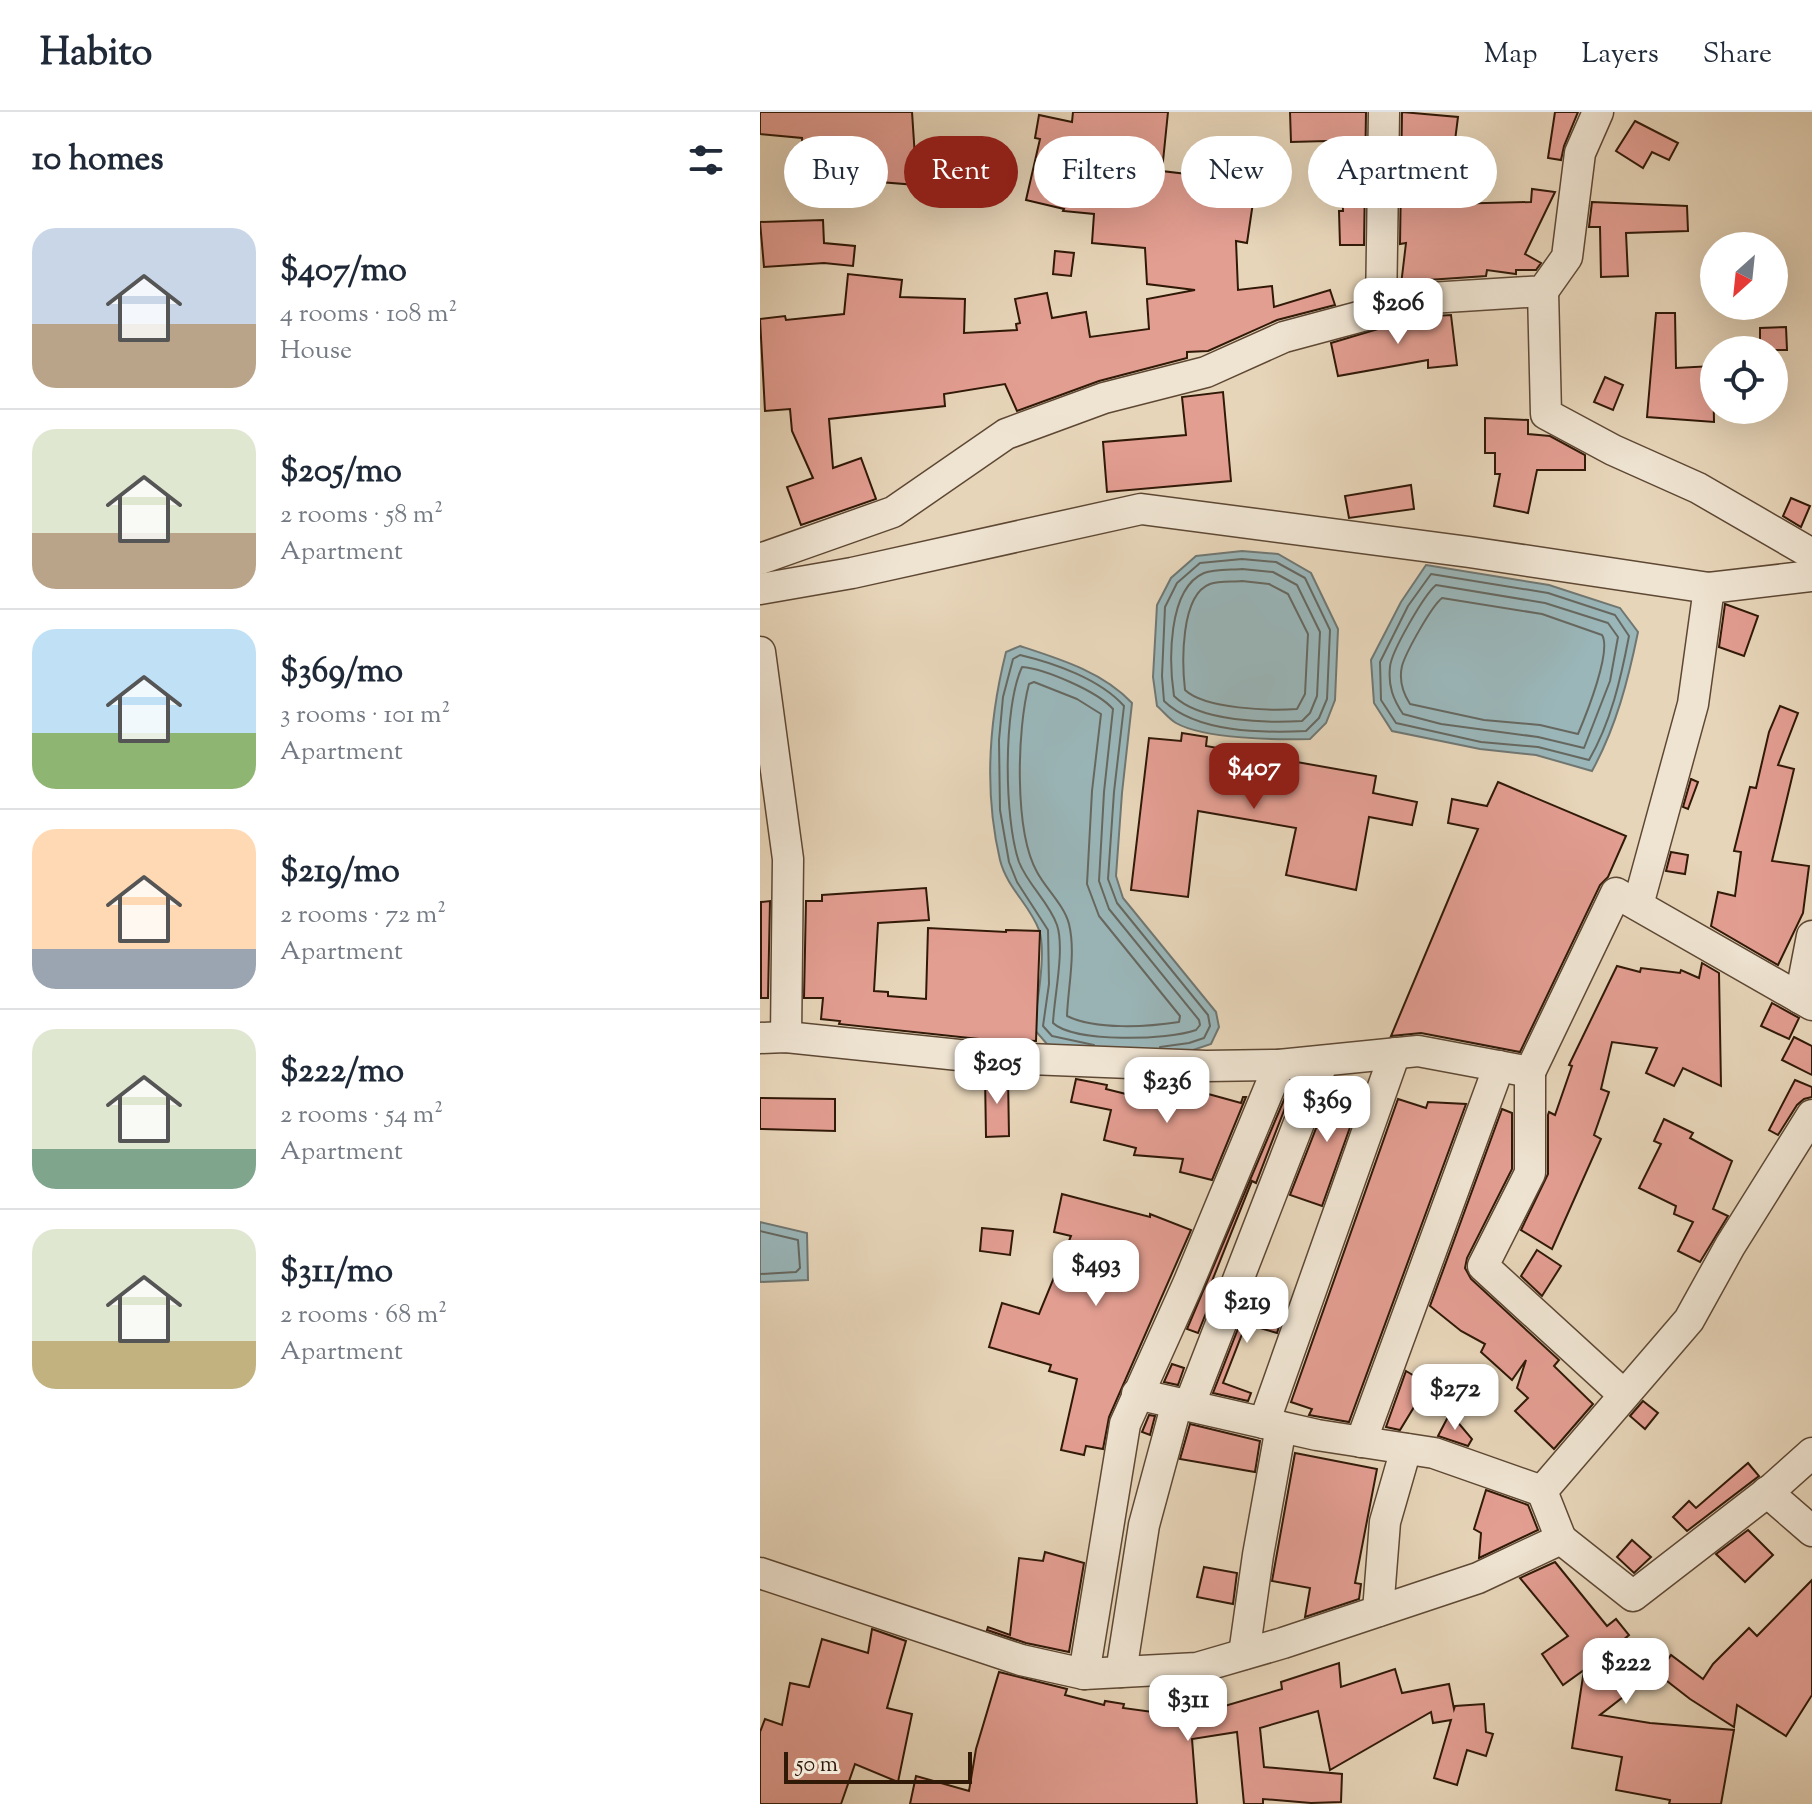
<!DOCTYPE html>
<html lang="en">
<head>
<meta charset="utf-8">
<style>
  :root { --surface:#fff; --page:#f6f6f7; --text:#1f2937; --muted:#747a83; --line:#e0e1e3; --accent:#8f2418 }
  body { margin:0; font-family:"Sorts Mill Goudy",serif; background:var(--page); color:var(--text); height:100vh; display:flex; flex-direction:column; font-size:30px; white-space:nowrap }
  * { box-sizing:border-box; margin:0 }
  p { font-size:26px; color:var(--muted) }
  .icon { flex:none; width:44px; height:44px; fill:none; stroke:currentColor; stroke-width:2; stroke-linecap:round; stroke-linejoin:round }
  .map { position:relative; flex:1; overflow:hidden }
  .sheet { display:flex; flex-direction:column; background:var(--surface); width:760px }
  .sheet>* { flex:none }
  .guide { position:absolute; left:24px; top:24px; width:760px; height:72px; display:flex; gap:16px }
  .needle { width:52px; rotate:207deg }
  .tools { position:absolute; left:940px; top:120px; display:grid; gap:16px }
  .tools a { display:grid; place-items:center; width:88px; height:88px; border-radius:50%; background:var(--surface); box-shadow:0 8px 32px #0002; font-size:40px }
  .scale { position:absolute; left:24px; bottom:20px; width:188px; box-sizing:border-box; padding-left:8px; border:4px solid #311908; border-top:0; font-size:22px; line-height:28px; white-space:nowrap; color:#311908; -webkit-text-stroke:6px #efe4d2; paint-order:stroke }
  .price { position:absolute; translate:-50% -68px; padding:0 18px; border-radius:16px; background:#fff; color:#222; font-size:26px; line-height:52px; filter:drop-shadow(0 2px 4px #0008) }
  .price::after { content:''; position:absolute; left:50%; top:48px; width:24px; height:18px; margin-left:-12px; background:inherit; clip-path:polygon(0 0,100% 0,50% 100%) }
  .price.current { background:var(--accent); color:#fff }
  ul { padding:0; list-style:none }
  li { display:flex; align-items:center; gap:24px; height:200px; padding:0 32px }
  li+li { border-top:2px solid var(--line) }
  li span { display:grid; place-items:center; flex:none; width:224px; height:160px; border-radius:24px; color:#555 }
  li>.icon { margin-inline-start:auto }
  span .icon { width:96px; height:96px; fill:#fffc; stroke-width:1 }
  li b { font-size:34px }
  h2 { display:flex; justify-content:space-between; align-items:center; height:96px; padding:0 32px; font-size:34px }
  .chip { padding:0 28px; border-radius:36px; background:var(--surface); box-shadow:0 8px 32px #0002; font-size:28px; line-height:72px }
  .chip.current { background:var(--accent); color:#fff }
  header { display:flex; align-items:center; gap:48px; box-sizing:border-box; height:112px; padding:0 40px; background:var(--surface); border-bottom:2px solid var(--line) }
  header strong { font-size:38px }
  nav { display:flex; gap:44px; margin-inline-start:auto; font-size:28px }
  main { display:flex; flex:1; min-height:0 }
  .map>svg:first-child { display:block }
</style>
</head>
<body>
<header>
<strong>Habito</strong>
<nav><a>Map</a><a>Layers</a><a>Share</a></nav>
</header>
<main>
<section class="sheet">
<h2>10 homes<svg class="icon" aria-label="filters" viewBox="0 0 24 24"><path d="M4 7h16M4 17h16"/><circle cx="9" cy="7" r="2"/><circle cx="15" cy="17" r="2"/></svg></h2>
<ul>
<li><span style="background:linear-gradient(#c9d6e8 60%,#b9a48a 0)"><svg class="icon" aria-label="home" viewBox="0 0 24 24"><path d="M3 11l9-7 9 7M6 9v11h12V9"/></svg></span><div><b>$407/mo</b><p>4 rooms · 108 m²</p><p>House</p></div></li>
<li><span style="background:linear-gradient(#dfe7d0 65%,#b9a48a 0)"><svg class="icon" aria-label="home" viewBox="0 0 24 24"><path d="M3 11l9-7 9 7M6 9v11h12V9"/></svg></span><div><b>$205/mo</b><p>2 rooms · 58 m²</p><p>Apartment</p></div></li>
<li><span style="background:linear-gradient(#bfe0f5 65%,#8fb573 0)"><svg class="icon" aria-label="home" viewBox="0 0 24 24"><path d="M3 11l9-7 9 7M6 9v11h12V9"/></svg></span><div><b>$369/mo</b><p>3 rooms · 101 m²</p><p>Apartment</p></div></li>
<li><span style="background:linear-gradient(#ffd9b3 75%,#9aa5b1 0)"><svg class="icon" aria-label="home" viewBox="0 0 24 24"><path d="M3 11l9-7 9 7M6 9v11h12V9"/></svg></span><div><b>$219/mo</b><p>2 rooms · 72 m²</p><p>Apartment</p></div></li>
<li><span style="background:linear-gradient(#dfe7d0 75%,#7fa58c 0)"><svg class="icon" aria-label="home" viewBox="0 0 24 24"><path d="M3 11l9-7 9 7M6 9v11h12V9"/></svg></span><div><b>$222/mo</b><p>2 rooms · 54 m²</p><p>Apartment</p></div></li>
<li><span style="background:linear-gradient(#dfe7d0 70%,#c2b280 0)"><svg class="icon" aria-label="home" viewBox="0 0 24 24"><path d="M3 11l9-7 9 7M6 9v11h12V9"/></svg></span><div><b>$311/mo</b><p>2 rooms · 68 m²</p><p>Apartment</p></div></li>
</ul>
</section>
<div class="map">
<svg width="1052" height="1692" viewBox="0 0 1052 1692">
  <rect width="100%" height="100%" fill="#e7d5b9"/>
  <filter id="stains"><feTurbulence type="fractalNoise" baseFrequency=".0025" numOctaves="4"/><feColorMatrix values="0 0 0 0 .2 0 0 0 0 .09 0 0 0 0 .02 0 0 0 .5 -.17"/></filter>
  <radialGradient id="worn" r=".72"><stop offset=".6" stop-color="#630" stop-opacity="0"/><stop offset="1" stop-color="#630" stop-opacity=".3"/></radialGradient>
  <!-- water -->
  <g fill="#9ab6b9" stroke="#707772" stroke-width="2">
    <path d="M 482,439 L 518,442 L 551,461 L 578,517 L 575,588 L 566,611 L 550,627 C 518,628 444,627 416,611 C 409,607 403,599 397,594 L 393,565 L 397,493 L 411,466 L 436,444 Z"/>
    <path d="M 666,453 L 789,473 L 860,496 L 878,520 C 868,569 856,615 832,659 L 776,643 L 720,637 L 632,619 L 614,591 L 611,548 L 641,490 Z"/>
    <path d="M 260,534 C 300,547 343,560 372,591 L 362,681 L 356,764 L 363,786 L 456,900 L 459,915 L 451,932 L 430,939 L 314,938 L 287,932 L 273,916 C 277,894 287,839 279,818 C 270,793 247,776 240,748 C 224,680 229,608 246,540 Z"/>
    <polygon points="0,1110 47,1121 48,1168 0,1170"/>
  </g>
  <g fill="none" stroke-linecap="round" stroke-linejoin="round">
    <!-- shore -->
    <g stroke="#666860" stroke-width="2">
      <path d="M 482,447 L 516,450 L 545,466 L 570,518 L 567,587 L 559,606 L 546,619 C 503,621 437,621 404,589 L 402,564 L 405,495 L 417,471 L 440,451 Z"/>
      <path d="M 482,457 L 513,460 L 537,473 L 560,520 L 557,584 L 550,601 L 542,609 C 507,611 440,610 414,584 C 409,551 407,477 444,461 C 454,457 471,458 482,457 Z"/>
      <path d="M 671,462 L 788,481 L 855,503 L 869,524 C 861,566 851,610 829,648 L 778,635 L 721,630 L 636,611 L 621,588 L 620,550 L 648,494 Z"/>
      <path d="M 482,469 L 509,472 L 528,482 L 548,522 L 545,582 L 537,597 C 510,599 445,597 425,578 C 422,552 420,483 450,472 C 459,469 472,470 482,469 Z"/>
      <path d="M 676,473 L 785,491 L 848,511 L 858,525 L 850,569 L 824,636 L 778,625 L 681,612 L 643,602 C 633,587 628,574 630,555 C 631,540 664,483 676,473 Z"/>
      <path d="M 682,486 L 782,502 L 842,523 C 852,539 826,603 818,622 L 780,613 L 724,608 L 650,592 C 643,581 639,567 642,554 C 646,540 671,495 682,486 Z"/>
      <path d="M 262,555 C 285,557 337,579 353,597 L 344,680 L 339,769 L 349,797 L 439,908 L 440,913 L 436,918 C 409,928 314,931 293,911 C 294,886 305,837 297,813 C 289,790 268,773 259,750 C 244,707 243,596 262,555 Z"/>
      <path d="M 274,570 L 317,587 L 341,602 L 332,679 L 327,772 L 339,804 L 420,904 L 419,910 C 387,915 336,918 307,904 C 308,875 316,841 309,812 C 304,793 286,777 277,760 C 254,719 257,617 269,572 Z"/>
      <path d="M 334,933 L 292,924 L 283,914 L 289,872 L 288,818 L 257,770 L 249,750 L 240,698 L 239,628 L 243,585 L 253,547 L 260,543 C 294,551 340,567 364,594 L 354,680 L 348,767 L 357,791 L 448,903 L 450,914 L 444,926 L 429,931 L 400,935"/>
      <polyline points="0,1119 38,1128 40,1156 36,1160 0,1162"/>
    </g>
  </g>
  <!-- building -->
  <g fill="#e39e92" stroke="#311908" stroke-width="2">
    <polygon points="0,0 152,0 155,45 192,48 189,83 168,82 169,74 44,64 42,26 0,22"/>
    <polygon points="313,0 408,0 402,59 496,70 487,131 476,129 478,178 512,174 514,195 570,178 575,193 517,208 448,239 427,240 427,246 339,269 257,299 245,272 184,282 185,294 69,307 73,356 101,346 116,387 41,413 27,375 53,366 32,319 30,297 5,299 0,207 25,204 26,208 84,202 88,162 142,168 140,185 205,187 204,221 257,218 256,212 260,211 255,187 287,181 292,206 326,200 330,225 389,217 387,187 435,178 387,172 385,136 332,131 334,102 303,99 304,97 266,88 280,27 275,26 279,3 312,10"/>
    <polygon points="530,0 606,0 604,133 580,133 579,99 583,99 581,37 567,38 567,29 531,30"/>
    <polygon points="642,0 698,5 687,92 771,90 772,77 795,80 765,142 781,151 776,158 756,158 756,162 727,158 726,164 653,169 641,173 646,131 640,132"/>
    <polygon points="795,0 818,0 804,34 801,48 788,46"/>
    <polygon points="875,9 918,31 909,48 892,40 883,56 856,39"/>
    <polygon points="832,90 927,94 928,119 866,121 868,164 841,165 840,115 829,115"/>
    <polygon points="63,108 64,131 95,134 93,154 64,151 4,155 0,110"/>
    <polygon points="295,139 314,141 311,164 293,162"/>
    <polygon points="896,201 915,201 916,256 953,254 954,310 887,305"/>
    <polygon points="691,203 697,253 668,256 668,248 578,264 571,231 658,205"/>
    <polygon points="1026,215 1027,238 1000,238 1000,216"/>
    <polygon points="845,265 863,273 853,298 834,290"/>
    <polygon points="463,280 471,369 347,380 343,330 426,323 422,285"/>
    <polygon points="725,306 768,308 768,322 790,324 825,343 825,358 777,358 768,401 734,394 740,362 735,362 735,341 725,341"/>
    <polygon points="651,373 654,397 589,406 585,384"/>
    <polygon points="1031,386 1050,394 1041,415 1023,404"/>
    <polygon points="965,492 998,504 984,544 959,535"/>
    <polygon points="1020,594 1038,601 1018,653 1034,657 1012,749 1049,754 1043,801 1018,853 951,814 958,780 975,784 981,740 974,739 990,675 996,676 1009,620"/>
    <polygon points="422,621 447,625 446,634 616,664 613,681 657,690 652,713 609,705 596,778 526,763 536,716 438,699 428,785 371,778 389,626 421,629"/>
    <polygon points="931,667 938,670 928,697 923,695"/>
    <polygon points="738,670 866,724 848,765 840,773 760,940 661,921 631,924 718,717 688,711 692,687 727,694"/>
    <polygon points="911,740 928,743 925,762 906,759"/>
    <polygon points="166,776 169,808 118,811 114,879 128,880 128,884 166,887 168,816 246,820 246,818 280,819 276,929 219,927 79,912 80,909 61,907 63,886 44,886 46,789 62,789 62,783"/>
    <polygon points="10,789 8,886 1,886 1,790"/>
    <polygon points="942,851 959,861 961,974 923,956 914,974 886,961 897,936 852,930 841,977 849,980 834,1023 841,1027 792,1137 761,1118 788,1062 788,1003 789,1000 795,1003 812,954 809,953 857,854 880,860 881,856 920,861 921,858 939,866"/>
    <polygon points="1012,891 1039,906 1029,927 1001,914"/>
    <polygon points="1034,925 1052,934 1052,963 1022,948"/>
    <polygon points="225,963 248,964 249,1024 226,1025"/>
    <polygon points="316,967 347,973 346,977 390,988 393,980 439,985 441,980 481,991 483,985 486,985 452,1068 420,1060 423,1047 374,1043 376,1036 344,1028 351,998 311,990"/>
    <polygon points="1035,968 1052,975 1052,985 1044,987 1037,993 1018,1023 1009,1018"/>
    <polygon points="592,972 604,976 562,1094 530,1083 573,973"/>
    <polygon points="526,983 530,983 496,1071 492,1069 448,1179 454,1181 438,1221 427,1217"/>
    <polygon points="0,986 75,987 75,1019 0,1017"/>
    <polygon points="638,987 666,996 668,990 706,992 589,1310 549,1303 552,1297 531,1290"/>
    <polygon points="742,997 752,1001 752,1057 707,1146 705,1156 711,1167 799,1248 794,1254 833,1292 794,1337 755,1299 768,1286 757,1276 766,1248 752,1268 721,1240 725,1232 701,1219 670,1194"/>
    <polygon points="904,1007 933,1021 930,1026 972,1049 953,1097 968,1104 940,1150 918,1139 933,1110 914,1102 916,1094 879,1076 901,1032 894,1029"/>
    <polygon points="302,1082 390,1105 390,1102 431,1118 349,1305 343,1337 326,1334 324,1343 301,1338 317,1267 289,1259 291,1253 229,1235 242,1191 279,1202 311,1124 294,1120"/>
    <polygon points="222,1116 253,1119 250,1143 220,1139"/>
    <polygon points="777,1138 801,1154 782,1184 761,1164"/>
    <polygon points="488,1191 523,1202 517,1221 486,1212 463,1271 491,1281 488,1289 453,1281"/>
    <polygon points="412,1252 424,1256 418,1273 404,1270"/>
    <polygon points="646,1259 668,1272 640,1318 626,1315"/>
    <polygon points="883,1289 898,1301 885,1317 870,1304"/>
    <polygon points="690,1301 712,1327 708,1334 678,1324"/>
    <polygon points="389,1303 395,1304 390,1323 382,1320"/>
    <polygon points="430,1312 500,1329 495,1360 420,1347"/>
    <polygon points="535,1341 617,1357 595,1471 601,1472 599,1487 545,1505 550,1476 512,1469"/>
    <polygon points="988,1351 999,1364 927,1419 913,1405 929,1389 936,1396"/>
    <polygon points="726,1378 768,1393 778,1418 719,1446 721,1421 714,1417"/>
    <polygon points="988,1418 1013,1443 985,1470 956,1442"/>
    <polygon points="872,1428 891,1445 874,1461 857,1445"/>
    <polygon points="285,1440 324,1451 309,1540 266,1531 227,1518 228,1515 250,1523 259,1446 283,1449"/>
    <polygon points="795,1450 847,1514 856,1507 869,1523 849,1540 876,1575 840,1603 890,1611 974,1618 961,1692 909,1692 910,1688 856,1678 862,1645 812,1636 824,1558 803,1573 782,1542 808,1524 760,1466"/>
    <polygon points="444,1455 477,1461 473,1492 437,1485"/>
    <polygon points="1052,1468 1052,1583 1026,1624 977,1593 974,1615 930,1587 898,1562 911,1543 943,1567 953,1552 989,1516 997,1524"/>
    <polygon points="112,1517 146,1529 127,1596 152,1602 138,1670 95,1652 81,1692 0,1692 0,1620 5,1607 22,1613 30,1571 49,1575 62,1527 108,1541"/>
    <polygon points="579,1551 581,1575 635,1557 642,1581 689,1572 694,1597 695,1594 724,1592 726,1620 733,1622 726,1644 707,1638 697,1673 674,1666 691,1608 673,1611 671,1600 570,1658 558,1599 500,1616 504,1655 582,1662 581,1690 551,1691 503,1687 503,1692 484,1692 477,1620 432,1627 437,1692 150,1692 156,1664 209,1679 216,1637 239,1560 307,1577 305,1583 344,1593 345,1589 364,1592 363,1596 400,1601 456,1587 458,1596 522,1577 521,1570"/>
  </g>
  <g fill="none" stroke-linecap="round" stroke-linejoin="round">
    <!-- street casing -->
    <g stroke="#5e4834" stroke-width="33">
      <g id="street">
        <polyline points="783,179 786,302 853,338 938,376 1052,442"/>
        <polyline points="621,199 624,0"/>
        <polyline points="0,447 133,400 246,322 344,286 446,260 524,225 621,199 654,187 783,179 807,145 820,41 838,0"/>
        <polyline points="0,477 92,461 381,397 709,440 949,476 1052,464"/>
        <polyline points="0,540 28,747 26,925"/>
        <polyline points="878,793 933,592 949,476"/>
        <polyline points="1040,886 1052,824"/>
        <polyline points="0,926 26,925 218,945 446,954 519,953 658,939 770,960 856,781 1052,893"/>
        <polyline points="770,960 770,1061 723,1154 864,1283"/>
        <polyline points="377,1282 557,1323 674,1341 782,1379"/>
        <polyline points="429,1294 563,949"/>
        <polyline points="504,1311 635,941"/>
        <polyline points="601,1330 739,954"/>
        <polyline points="1007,1380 1052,1419"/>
        <polyline points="801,1427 782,1379 929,1208 970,1134 1052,1003"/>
        <polyline points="0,1461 261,1548 324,1562 365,1312 428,1172 519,953"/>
        <polyline points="618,1499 625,1410 646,1337"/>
        <polyline points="484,1542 498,1443 521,1315"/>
        <polyline points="361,1560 384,1413 417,1291"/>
        <polyline points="324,1562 437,1556 523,1531 718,1466 801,1427 873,1484 1014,1375 1052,1341"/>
      </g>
    </g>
    <!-- street -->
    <use href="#street" stroke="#efe4d2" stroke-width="30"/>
  </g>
  <rect width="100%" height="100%" filter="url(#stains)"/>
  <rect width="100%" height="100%" fill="url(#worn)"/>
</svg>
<div class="tools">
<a><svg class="needle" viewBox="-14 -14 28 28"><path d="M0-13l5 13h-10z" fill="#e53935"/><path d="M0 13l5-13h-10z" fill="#747a83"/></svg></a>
<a><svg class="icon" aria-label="locate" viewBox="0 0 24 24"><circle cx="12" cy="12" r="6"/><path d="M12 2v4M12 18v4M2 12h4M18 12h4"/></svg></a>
</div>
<div class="scale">50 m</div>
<b class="price" style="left:638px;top:234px">$206</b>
<b class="price current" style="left:494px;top:699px">$407</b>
<b class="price" style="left:237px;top:994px">$205</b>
<b class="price" style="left:407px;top:1013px">$236</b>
<b class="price" style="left:567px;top:1032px">$369</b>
<b class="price" style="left:336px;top:1196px">$493</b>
<b class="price" style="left:487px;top:1233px">$219</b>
<b class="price" style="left:695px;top:1320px">$272</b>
<b class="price" style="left:866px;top:1594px">$222</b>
<b class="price" style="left:428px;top:1631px">$311</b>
<div class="guide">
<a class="chip">Buy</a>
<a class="chip current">Rent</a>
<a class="chip">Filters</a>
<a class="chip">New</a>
<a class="chip">Apartment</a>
</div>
</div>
</main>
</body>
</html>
